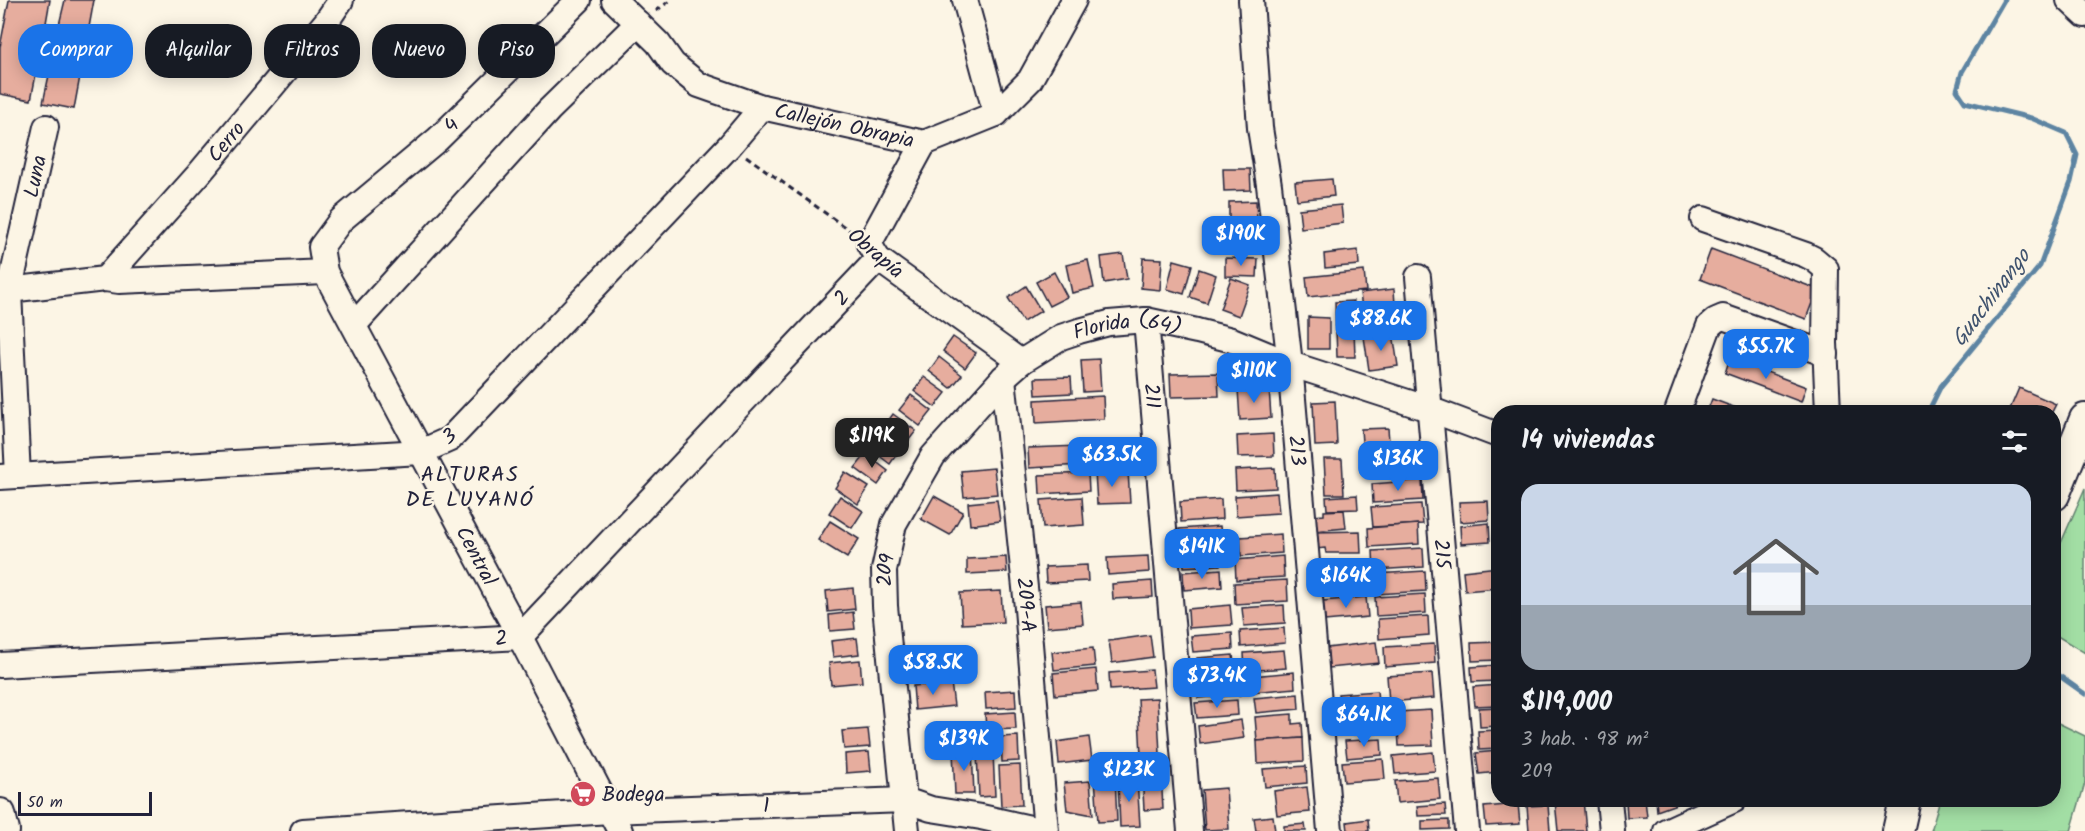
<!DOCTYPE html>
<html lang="es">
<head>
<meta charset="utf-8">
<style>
  :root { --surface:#171b24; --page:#242831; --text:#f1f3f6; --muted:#9ea1a6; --accent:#1a73e8 }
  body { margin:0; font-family:Kalam,sans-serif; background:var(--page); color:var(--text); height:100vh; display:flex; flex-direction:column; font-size:22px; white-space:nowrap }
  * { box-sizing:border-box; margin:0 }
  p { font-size:20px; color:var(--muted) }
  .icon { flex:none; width:33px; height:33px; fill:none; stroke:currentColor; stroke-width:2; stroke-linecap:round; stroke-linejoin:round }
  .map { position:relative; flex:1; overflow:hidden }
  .panel { position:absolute; left:1491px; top:405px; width:570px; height:402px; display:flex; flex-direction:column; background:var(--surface); border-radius:24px; box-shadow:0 3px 15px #0003 }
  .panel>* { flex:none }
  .top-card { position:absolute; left:18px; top:24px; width:570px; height:54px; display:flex; gap:12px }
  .scale { position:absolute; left:18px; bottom:15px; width:134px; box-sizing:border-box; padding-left:6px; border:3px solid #22223b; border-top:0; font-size:16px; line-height:21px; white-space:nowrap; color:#22223b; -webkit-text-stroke:4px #fcf5e5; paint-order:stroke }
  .price { position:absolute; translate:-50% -51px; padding:0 14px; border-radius:12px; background:var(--accent); color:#fff; font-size:20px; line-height:39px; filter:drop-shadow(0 2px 3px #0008) }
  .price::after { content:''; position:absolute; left:50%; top:36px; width:18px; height:14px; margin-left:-9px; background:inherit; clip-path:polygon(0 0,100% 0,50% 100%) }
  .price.selected { background:#222; color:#fff }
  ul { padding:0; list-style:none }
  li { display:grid; align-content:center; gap:12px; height:318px; padding:0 30px }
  li span { display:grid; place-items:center; height:186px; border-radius:18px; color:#555 }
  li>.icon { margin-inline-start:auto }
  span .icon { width:108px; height:108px; fill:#fffc; stroke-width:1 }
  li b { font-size:26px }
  h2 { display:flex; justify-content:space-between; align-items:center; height:72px; padding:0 30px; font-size:26px }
  .tag { padding:0 21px; border-radius:24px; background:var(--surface); box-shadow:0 3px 15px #0003; font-size:21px; line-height:54px }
  .tag.selected { background:var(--accent); color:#fff }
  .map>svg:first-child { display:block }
</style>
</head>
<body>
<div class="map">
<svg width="2085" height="831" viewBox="0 0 2085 831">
  <rect width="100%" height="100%" fill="#fcf5e5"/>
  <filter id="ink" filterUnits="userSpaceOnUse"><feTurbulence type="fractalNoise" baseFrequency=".0167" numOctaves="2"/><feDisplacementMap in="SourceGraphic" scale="12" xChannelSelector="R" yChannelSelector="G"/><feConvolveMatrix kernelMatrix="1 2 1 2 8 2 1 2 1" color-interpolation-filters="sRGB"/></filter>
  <g filter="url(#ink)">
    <!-- green -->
    <g fill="#a2dea4" stroke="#628070" stroke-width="1.5">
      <polygon points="2085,488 2085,653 2054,634 2054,559"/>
      <polygon points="2054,721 2085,736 2085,783 2071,831 1931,831 1940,800 2054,800"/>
    </g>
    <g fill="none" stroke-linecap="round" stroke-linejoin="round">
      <!-- stream -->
      <g stroke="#5d84a2" stroke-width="5">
        <polyline points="1928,412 1941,386 2040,266 2071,182 2077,155 2066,133 2031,118 1965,102 1957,90 1962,72 2004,0"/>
        <polyline points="2054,672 2085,694"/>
      </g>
    </g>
    <!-- building -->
    <g fill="#e6ad9e" stroke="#22223b" stroke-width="1.5">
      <polygon points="9,0 50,0 46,23 59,25 65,0 94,0 74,109 43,103 51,66 38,64 31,100 0,94 0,47"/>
      <polygon points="1223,169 1250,169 1251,190 1224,191"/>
      <polygon points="1332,179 1334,196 1297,200 1295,182"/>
      <polygon points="1256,201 1257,220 1229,221 1229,202"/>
      <polygon points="1341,205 1343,223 1301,228 1299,209"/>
      <polygon points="1258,227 1259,250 1227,250 1227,228"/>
      <polygon points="1711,249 1817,289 1806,319 1700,279"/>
      <polygon points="1358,250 1359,265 1325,268 1324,254"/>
      <polygon points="1123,254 1127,279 1104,283 1101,257"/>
      <polygon points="1143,258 1162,259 1160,290 1141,288"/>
      <polygon points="1225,258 1258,259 1257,277 1225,276"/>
      <polygon points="1088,260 1094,288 1072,293 1066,265"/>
      <polygon points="1174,260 1192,265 1184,294 1167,289"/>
      <polygon points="1199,269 1216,275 1207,303 1190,297"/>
      <polygon points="1364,271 1366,291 1308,297 1306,277"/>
      <polygon points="1054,272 1067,297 1049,306 1036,282"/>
      <polygon points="1231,278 1250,285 1239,316 1220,309"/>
      <polygon points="1026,286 1041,311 1023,322 1008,298"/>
      <polygon points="1394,289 1395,305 1362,309 1360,293"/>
      <polygon points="1353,301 1355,357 1337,357 1335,302"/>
      <polygon points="1308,317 1329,318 1329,349 1308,349"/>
      <polygon points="1393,333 1398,366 1369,370 1364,337"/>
      <polygon points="953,337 976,353 965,368 943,351"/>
      <polygon points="939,357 962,375 951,388 929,371"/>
      <polygon points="1730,358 1806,387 1801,402 1725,373"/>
      <polygon points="1099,359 1101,391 1083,392 1081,360"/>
      <polygon points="1218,373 1219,396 1171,397 1170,374"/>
      <polygon points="924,377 946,393 935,407 914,391"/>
      <polygon points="1071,377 1072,393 1036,395 1035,378"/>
      <polygon points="1269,387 1271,418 1240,420 1238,389"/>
      <polygon points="2019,388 2056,404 2052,412 2019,412 2010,409"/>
      <polygon points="911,395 932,411 920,426 899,410"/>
      <polygon points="1103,396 1104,419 1036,423 1035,400"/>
      <polygon points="1712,399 1747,412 1707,412"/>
      <polygon points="1335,401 1337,445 1315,446 1313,402"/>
      <polygon points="893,414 916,431 905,445 883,428"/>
      <polygon points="1388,428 1391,468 1364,470 1361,429"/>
      <polygon points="1273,434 1274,456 1238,457 1237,436"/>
      <polygon points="879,436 899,451 890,464 869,448"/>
      <polygon points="1080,446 1082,465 1029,468 1028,448"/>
      <polygon points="866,454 888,471 878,485 855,468"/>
      <polygon points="1324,459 1342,459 1344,494 1326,494"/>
      <polygon points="994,468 997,494 964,497 961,471"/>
      <polygon points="1275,468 1276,488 1236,490 1235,470"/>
      <polygon points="1128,471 1130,503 1097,504 1095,472"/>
      <polygon points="845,472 869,487 858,504 835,488"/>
      <polygon points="1088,473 1089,491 1040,494 1039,475"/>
      <polygon points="1422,480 1423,500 1373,503 1372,484"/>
      <polygon points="1277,493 1279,513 1236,516 1235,496"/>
      <polygon points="1357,495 1358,509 1327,510 1326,497"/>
      <polygon points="840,496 863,511 852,528 829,513"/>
      <polygon points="934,496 963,512 950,535 921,519"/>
      <polygon points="1082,497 1084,525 1043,528 1041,500"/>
      <polygon points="1221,499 1222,519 1181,522 1180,502"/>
      <polygon points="997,500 1000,521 970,525 968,503"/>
      <polygon points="1488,501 1489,520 1460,522 1459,502"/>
      <polygon points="1421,504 1423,524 1373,527 1371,507"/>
      <polygon points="1344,510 1346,528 1314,531 1313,516 1324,515 1324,511"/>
      <polygon points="830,521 859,539 847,558 818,540"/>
      <polygon points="1489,523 1490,542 1461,544 1460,526"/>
      <polygon points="1418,524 1419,544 1369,547 1368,528"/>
      <polygon points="1220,526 1222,545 1180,548 1179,529"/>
      <polygon points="1360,531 1361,553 1326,553 1325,548 1316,549 1315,532"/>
      <polygon points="1281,534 1282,553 1241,556 1240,537"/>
      <polygon points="1423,548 1424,567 1374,570 1373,551"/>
      <polygon points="1219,550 1220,565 1184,567 1183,553"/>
      <polygon points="1148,556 1149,572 1108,575 1107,558"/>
      <polygon points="1283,556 1284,577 1236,580 1235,560"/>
      <polygon points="1006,557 1007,572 967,574 967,559"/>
      <polygon points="1087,565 1088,581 1046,583 1045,567"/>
      <polygon points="1498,567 1498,588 1465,591 1463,571"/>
      <polygon points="1221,569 1222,587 1184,590 1183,572"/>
      <polygon points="1425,571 1426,591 1376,594 1375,574"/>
      <polygon points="1287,580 1288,601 1235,604 1234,583"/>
      <polygon points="1152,581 1153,597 1113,599 1112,584"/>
      <polygon points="853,588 855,609 828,612 826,591"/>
      <polygon points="1001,591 1003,622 962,624 960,593"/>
      <polygon points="1425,594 1426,613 1376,616 1375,597"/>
      <polygon points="1366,597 1368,617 1325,621 1323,601"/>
      <polygon points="1081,602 1083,624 1047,627 1045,605"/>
      <polygon points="1230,605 1232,625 1189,628 1188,609"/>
      <polygon points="1284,605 1285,623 1244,626 1242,608"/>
      <polygon points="853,612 855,629 830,631 829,615"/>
      <polygon points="1428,616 1429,635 1379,639 1378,619"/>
      <polygon points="1284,628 1285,643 1241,647 1240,631"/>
      <polygon points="1232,633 1233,649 1193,652 1191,636"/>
      <polygon points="1150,635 1153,657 1112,663 1109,641"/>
      <polygon points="857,638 859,654 833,657 831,641"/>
      <polygon points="1376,642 1379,663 1329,668 1327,648"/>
      <polygon points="1498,642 1498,660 1472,661 1471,643"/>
      <polygon points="1434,644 1435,663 1385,667 1384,647"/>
      <polygon points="1093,648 1095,666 1054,670 1052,652"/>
      <polygon points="1284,650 1286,668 1245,671 1244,653"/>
      <polygon points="1233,655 1235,671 1198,673 1197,658"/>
      <polygon points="957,659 958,678 914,680 913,663"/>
      <polygon points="860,660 862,682 831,685 829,663"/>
      <polygon points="1498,665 1498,681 1472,682 1471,667"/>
      <polygon points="1096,669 1098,691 1055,695 1053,673"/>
      <polygon points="1152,670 1154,687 1110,690 1109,673"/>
      <polygon points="1294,672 1295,688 1252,692 1251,676"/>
      <polygon points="1432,673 1434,698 1389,702 1387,676"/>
      <polygon points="1239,675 1240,695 1198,698 1196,679"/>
      <polygon points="951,682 954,706 915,710 913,686"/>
      <polygon points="1498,685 1498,705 1475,706 1473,687"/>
      <polygon points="1015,690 1016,707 986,709 985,692"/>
      <polygon points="1377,691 1379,711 1340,714 1338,694"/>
      <polygon points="1298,694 1299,709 1256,713 1254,698"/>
      <polygon points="1157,698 1163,809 1144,810 1138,699"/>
      <polygon points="1237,700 1238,715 1197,718 1195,703"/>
      <polygon points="1498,707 1498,726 1480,727 1479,708"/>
      <polygon points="1431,710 1433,745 1399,746 1397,712"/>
      <polygon points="1015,712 1016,729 986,730 985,714"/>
      <polygon points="1292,714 1292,724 1302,723 1303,738 1257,741 1255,717"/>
      <polygon points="1382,717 1383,733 1344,735 1343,720"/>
      <polygon points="1241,720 1244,738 1200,744 1198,726"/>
      <polygon points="868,729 870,747 844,749 842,731"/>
      <polygon points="1498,730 1498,749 1479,750 1478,731"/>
      <polygon points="1018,736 1019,761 1002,762 1001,737"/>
      <polygon points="1089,737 1092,760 1059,764 1057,742"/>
      <polygon points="1303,738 1304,761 1258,764 1257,741"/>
      <polygon points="1381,739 1382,755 1347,758 1345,741"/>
      <polygon points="972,750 974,794 955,794 953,751"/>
      <polygon points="1498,751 1498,772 1479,774 1476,753"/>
      <polygon points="869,752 871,771 846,773 845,754"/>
      <polygon points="1433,752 1435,771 1395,774 1393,756"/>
      <polygon points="977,753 993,753 995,796 979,797"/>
      <polygon points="1383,759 1385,779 1344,782 1342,762"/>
      <polygon points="1020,765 1022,805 1001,806 999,766"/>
      <polygon points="1306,766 1307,783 1265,787 1263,769"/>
      <polygon points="1115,776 1117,821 1098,822 1095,777"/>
      <polygon points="1438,778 1440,799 1397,803 1395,781"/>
      <polygon points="1137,779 1140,826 1120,827 1118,780"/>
      <polygon points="1090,781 1093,815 1067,810 1064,783"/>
      <polygon points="1307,787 1310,812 1277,815 1274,791"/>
      <polygon points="1226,788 1229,829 1205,830 1202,790"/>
      <polygon points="1583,800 1586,831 1558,831 1555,801"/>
      <polygon points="1626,800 1645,800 1647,817 1627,818"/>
      <polygon points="1656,800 1685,800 1685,801 1657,811"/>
      <polygon points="1445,804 1446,815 1418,816 1417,806"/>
      <polygon points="1518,804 1520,824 1486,826 1484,807"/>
      <polygon points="1548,805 1550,831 1529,831 1527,806"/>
      <polygon points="1273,816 1275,831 1256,831 1254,818"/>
      <polygon points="1368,819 1369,831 1348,831 1347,822"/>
      <polygon points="1449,820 1449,829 1422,830 1422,821"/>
      <polygon points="1305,824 1306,831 1284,831 1284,826"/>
    </g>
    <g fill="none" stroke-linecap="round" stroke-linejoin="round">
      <!-- minor casing -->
      <g stroke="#22223b" stroke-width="28">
        <g id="minor">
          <path id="s1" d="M 579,0 L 438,139 L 341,220 L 321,247 L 325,272 L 520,637 L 620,831"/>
          <path id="s2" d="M 614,0 L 658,43 L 673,64 L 699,85 L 762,107 L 924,143 L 996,114 L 1030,80 L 1074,0"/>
          <polyline points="965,0 996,114"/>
          <path id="s3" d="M 1251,0 L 1260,128 L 1269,185 L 1290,364 L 1330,831"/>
          <polyline points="2069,0 2085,15"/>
          <polyline points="924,143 869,244 878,259 1021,362"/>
          <polyline points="1703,219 1806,255 1814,259 1826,269 1825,343 1828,412"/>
          <path id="s4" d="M 1418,277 L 1467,831"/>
          <path id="s5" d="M 105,279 L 198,175 L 326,22 L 341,0"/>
          <polyline points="0,291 105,279 119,281 325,272"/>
          <path id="s6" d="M 1146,320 L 1190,831"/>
          <polyline points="355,324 549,110 638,23"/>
          <path id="s7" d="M 1003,378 L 1026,597 L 1046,831"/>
          <polyline points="1677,412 1709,326 1716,320 1723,317 1826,354"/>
          <path id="s8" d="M 18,476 L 9,292 L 46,127"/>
          <polyline points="0,477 421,452 450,439 730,145 762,107"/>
          <path id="s9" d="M 0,665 L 520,637 L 878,259"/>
          <polyline points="1609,800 1612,831"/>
          <path id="s10" d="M 303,831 L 610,811 L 905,800 L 931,809 L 981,817 L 1044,831"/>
          <path id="s11" d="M 907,831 L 885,606 L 884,570 L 894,524 L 933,456 L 1003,378 L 1021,362 L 1061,337 L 1079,331 L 1109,323 L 1146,320 L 1197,331 L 1232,340 L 1290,364 L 1429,409 L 1498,435"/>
          <polyline points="1666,831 1734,800"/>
        </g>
      </g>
      <!-- major casing -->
      <g stroke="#22223b" stroke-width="34">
        <g id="major">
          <polyline points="2054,495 2085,419"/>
          <polyline points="0,814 4,831"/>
          <polyline points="1898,831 1905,800"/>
        </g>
      </g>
      <!-- path -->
      <g stroke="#22223b" stroke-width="3" stroke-dasharray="6 4.5" stroke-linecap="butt">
        <polyline points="656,11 671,0"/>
        <polyline points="746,156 853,233"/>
      </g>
      <!-- minor -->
      <use href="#minor" stroke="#fcf5e5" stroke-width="24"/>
      <!-- major -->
      <use href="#major" stroke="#fcf5e5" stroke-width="30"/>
    </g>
  </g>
  <!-- icons -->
  <defs>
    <g id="supermarket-disc" transform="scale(1.35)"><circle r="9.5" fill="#d1495b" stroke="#fcf5e5"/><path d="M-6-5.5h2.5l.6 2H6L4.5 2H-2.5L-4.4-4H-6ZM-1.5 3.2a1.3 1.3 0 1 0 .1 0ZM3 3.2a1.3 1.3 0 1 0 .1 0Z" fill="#fff"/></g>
  </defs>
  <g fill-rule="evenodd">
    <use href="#supermarket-disc" x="583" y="794"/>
  </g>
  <g text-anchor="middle" stroke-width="4.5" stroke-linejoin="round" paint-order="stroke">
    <!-- street labels -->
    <g font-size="21" fill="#22223b" stroke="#fcf5e5">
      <text transform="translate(451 125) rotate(-44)" y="7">4</text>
      <text dy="7" stroke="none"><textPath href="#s2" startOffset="272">Callejón Obrapia</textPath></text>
      <text dy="7" stroke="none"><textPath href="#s5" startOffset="183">Cerro</textPath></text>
      <text dy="7" stroke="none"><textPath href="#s8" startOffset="303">Luna</textPath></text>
      <text transform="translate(876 253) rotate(40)" y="7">Obrapía</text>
      <text dy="7" stroke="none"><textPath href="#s9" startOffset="988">2</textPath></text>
      <text dy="7" stroke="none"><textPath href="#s11" startOffset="632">Florida (64)</textPath></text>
      <text dy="7" stroke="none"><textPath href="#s6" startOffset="76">211</textPath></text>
      <text transform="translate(449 436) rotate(-36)" y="7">3</text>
      <text dy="7" stroke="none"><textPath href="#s3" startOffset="453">213</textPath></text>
      <text dy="7" stroke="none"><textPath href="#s4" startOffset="278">215</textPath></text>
      <text dy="7" stroke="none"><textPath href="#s1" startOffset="705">Central</textPath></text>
      <text dy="7" stroke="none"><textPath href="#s11" startOffset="262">209</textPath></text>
      <text dy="7" stroke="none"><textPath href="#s7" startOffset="228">209-A</textPath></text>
      <text dy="7" stroke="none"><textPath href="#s9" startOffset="502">2</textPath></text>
      <text dy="7" stroke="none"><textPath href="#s10" startOffset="464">1</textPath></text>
    </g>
    <!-- poi labels -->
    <g font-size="21" fill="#22223b" stroke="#fcf5e5" text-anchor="start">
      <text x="602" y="801">Bodega</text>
    </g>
    <!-- water labels -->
    <g font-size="22" font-style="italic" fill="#40536e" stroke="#fcf5e5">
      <text transform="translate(1990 297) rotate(-53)" y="8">Guachinango</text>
    </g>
    <!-- neighbourhood labels -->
    <g font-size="22" letter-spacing="1.5" fill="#22223b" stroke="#fcf5e5">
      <text x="470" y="481">ALTURAS<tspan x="470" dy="25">DE LUYANÓ</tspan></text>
    </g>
  </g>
</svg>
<div class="scale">50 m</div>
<b class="price" style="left:1241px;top:267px">$190K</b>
<b class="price" style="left:1381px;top:352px">$88.6K</b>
<b class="price" style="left:1766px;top:380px">$55.7K</b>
<b class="price" style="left:1254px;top:404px">$110K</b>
<b class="price selected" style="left:872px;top:469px">$119K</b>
<b class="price" style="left:1112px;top:488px">$63.5K</b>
<b class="price" style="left:1398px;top:492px">$136K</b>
<b class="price" style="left:1202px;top:580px">$141K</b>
<b class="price" style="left:1346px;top:609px">$164K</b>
<b class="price" style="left:933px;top:696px">$58.5K</b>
<b class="price" style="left:1217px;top:709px">$73.4K</b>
<b class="price" style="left:1364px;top:748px">$64.1K</b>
<b class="price" style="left:964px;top:772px">$139K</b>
<b class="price" style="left:1129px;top:803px">$123K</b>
<div class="top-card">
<a class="tag selected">Comprar</a>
<a class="tag">Alquilar</a>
<a class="tag">Filtros</a>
<a class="tag">Nuevo</a>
<a class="tag">Piso</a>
</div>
<section class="panel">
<h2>14 viviendas<svg class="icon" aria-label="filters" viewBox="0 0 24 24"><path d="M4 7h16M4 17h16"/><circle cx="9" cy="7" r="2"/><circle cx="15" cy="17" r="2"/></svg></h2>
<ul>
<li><span style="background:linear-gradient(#c9d6e8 65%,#9aa5b1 0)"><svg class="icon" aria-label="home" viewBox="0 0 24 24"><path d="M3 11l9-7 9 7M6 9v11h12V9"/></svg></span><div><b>$119,000</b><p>3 hab. · 98 m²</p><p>209</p></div></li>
</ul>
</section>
</div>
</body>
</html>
